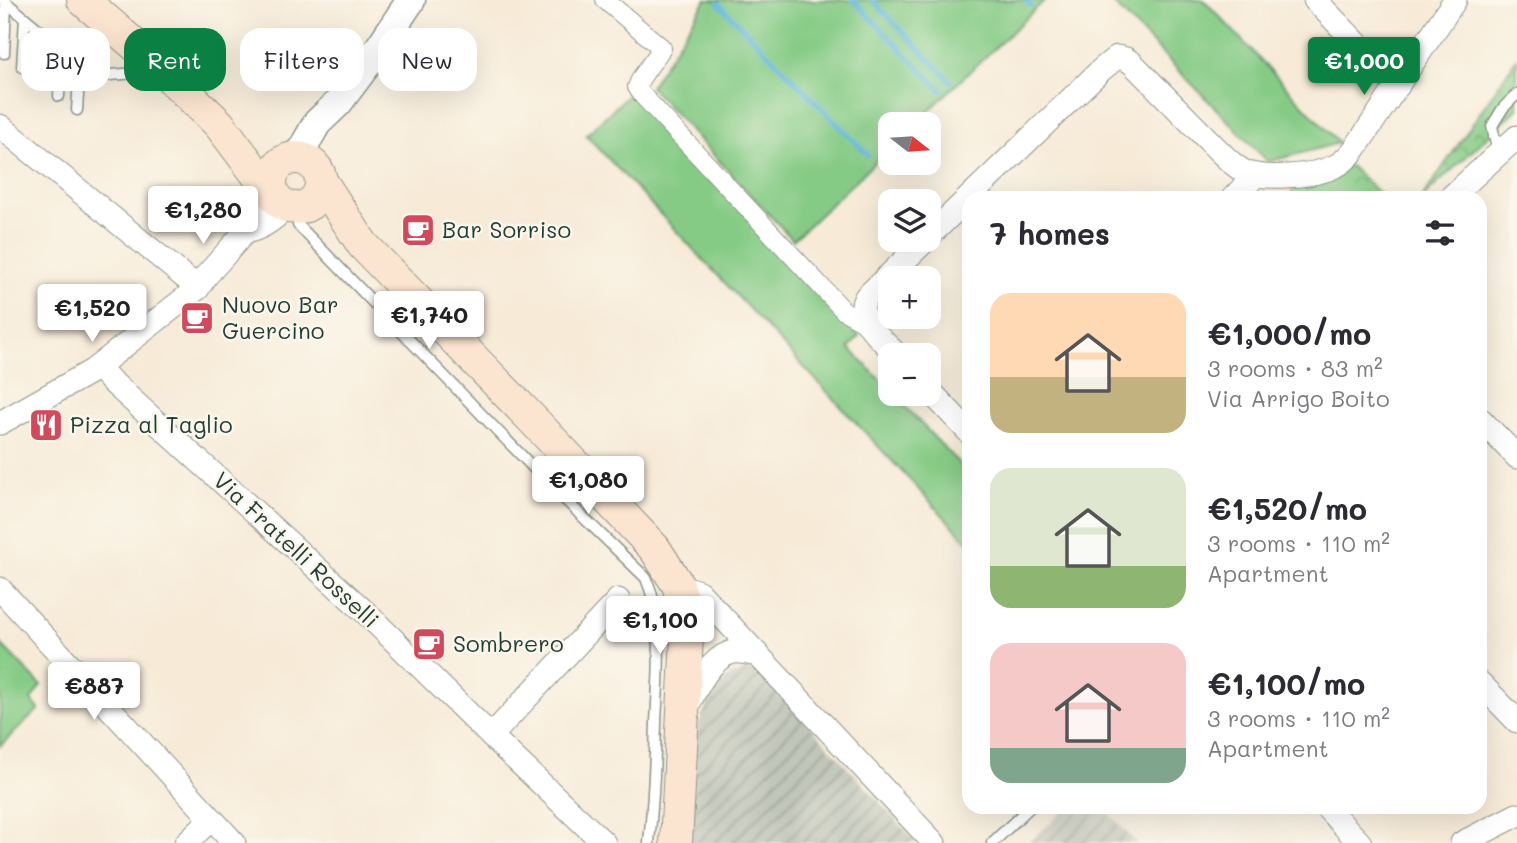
<!DOCTYPE html>
<html lang="en">
<head>
<meta charset="utf-8">
<style>
  :root { --surface:#fff; --page:#f7f7f7; --text:#2b2b33; --muted:#7c7c81; --accent:#0b8043 }
  body { margin:0; font-family:Mali,sans-serif; background:var(--page); color:var(--text); height:100vh; display:flex; flex-direction:column; font-size:26px; white-space:nowrap }
  * { box-sizing:border-box; margin:0 }
  p { font-size:23px; color:var(--muted) }
  .icon { flex:none; width:38px; height:38px; fill:none; stroke:currentColor; stroke-width:2; stroke-linecap:round; stroke-linejoin:round }
  .map { position:relative; flex:1; overflow:hidden }
  .side { position:absolute; left:962px; top:191px; width:525px; height:623px; display:flex; flex-direction:column; background:var(--surface); border-radius:21px; box-shadow:0 7px 28px #0002 }
  .side>* { flex:none }
  .guide { position:absolute; left:21px; top:28px; width:665px; height:63px; display:flex; gap:14px }
  .needle { width:46px; rotate:107deg }
  .controls { position:absolute; left:878px; top:112px; display:grid; gap:14px }
  .controls a { display:grid; place-items:center; width:63px; height:63px; border-radius:14px; background:var(--surface); box-shadow:0 7px 28px #0002; font-size:35px }
  .price { position:absolute; translate:-50% -60px; padding:0 16px; border-radius:7px; background:#fff; color:#222; font-size:23px; line-height:46px; filter:drop-shadow(0 2px 4px #0008) }
  .price::after { content:''; position:absolute; left:50%; top:42px; width:21px; height:16px; margin-left:-10px; background:inherit; clip-path:polygon(0 0,100% 0,50% 100%) }
  .price.active { background:var(--accent); color:#fff }
  ul { padding:0; list-style:none }
  li { display:flex; align-items:center; gap:21px; height:175px; padding:0 28px }
  li span { display:grid; place-items:center; flex:none; width:196px; height:140px; border-radius:21px; color:#555 }
  li>.icon { margin-inline-start:auto }
  span .icon { width:84px; height:84px; fill:#fffc; stroke-width:1 }
  li b { font-size:30px }
  h2 { display:flex; justify-content:space-between; align-items:center; height:84px; padding:0 28px; font-size:30px }
  .pill { padding:0 24px; border-radius:21px; background:var(--surface); box-shadow:0 7px 28px #0002; font-size:24px; line-height:63px }
  .pill.active { background:var(--accent); color:#fff }
  .map>svg:first-child { display:block }
</style>
</head>
<body>
<div class="map">
<svg width="1517" height="843" viewBox="0 0 1517 843">
  <defs>
    <pattern id="industrial-furrows" width="10" height="10" patternUnits="userSpaceOnUse" patternTransform="scale(1.75)"><rect width="10" height="10" fill="#c1c6b9"/><path d="M-1 1l2-2M0 10L10 0M9 11l2-2" fill="none" stroke="#9ca297"/></pattern>
    <pattern id="park-crowns" width="20" height="18" patternUnits="userSpaceOnUse" patternTransform="scale(1.75)"><rect width="20" height="18" fill="#85cb85"/><path d="M2 6a3 3 0 1 1 6 0M12 15a3 3 0 1 1 6 0" fill="none" stroke="#6ca66e"/></pattern>
  </defs>
  <rect width="100%" height="100%" fill="#fbf7ec"/>
  <filter id="ink" filterUnits="userSpaceOnUse"><feTurbulence type="fractalNoise" baseFrequency=".0143" numOctaves="2"/><feDisplacementMap in="SourceGraphic" scale="14" xChannelSelector="R" yChannelSelector="G"/><feConvolveMatrix kernelMatrix="1 2 1 2 8 2 1 2 1" color-interpolation-filters="sRGB"/></filter>
  <filter id="wash" filterUnits="userSpaceOnUse"><feTurbulence type="fractalNoise" baseFrequency=".00686" numOctaves="4" result="noise"/><feDisplacementMap in="SourceGraphic" scale="28" xChannelSelector="R" yChannelSelector="G"/><feGaussianBlur stdDeviation="1.57" result="paint"/><feColorMatrix in="noise" values="0 0 0 0 0 0 0 0 0 0 0 0 0 0 0 0 0 1.4 0 .05"/><feComposite in="paint" operator="in"/></filter>
  <g filter="url(#wash)">
    <rect width="100%" height="100%" fill="#f7ebd8"/>
    <!-- industrial -->
    <g fill="url(#industrial-furrows)">
      <polygon points="756,667 917,843 690,843 697,729 712,690 731,675"/>
      <polygon points="1068,807 1103,807 1137,843 1029,843"/>
    </g>
    <!-- green -->
    <g fill="#85cb85" stroke="#52845c" stroke-width="2">
      <polygon points="706,0 1045,0 915,124 891,124 891,147 793,240 650,87"/>
      <polygon points="1110,0 1204,0 1339,143 1268,162"/>
      <polygon points="630,93 847,321 859,336 849,348 891,391 891,394 893,394 969,474 969,543 586,135"/>
      <polygon points="0,643 41,685 31,700 39,709 0,746"/>
    </g>
    <!-- park -->
    <g fill="url(#park-crowns)" stroke="#52845c" stroke-width="2">
      <polygon points="1517,58 1517,109 1422,198"/>
      <polygon points="1350,166 1384,198 1297,198 1291,192 1298,184"/>
    </g>
    <g fill="none" stroke-linecap="round" stroke-linejoin="round">
      <!-- stream -->
      <g stroke="#60b8dd" stroke-width="5">
        <polyline points="853,0 942,91"/>
        <polyline points="872,0 951,82"/>
        <polyline points="1025,0 1031,6"/>
        <polyline points="718,3 868,155"/>
      </g>
    </g>
  </g>
  <g filter="url(#ink)">
    <g fill="none" stroke-linecap="round" stroke-linejoin="round">
      <!-- service casing -->
      <g stroke="#8b9486" stroke-width="13">
        <g id="service">
          <polyline points="3,0 80,63 97,76 137,73 148,62"/>
          <polyline points="4,53 6,3"/>
          <polyline points="22,67 25,18"/>
          <polyline points="40,82 43,33"/>
          <polyline points="59,96 62,48"/>
          <polyline points="77,110 80,63"/>
          <polyline points="1498,154 1492,126 1503,108 1517,94"/>
          <path d="M 298,225 L 550,485 L 646,578 C 665,623 658,675 656,723 C 655,763 653,803 649,843"/>
          <polyline points="992,843 1030,807"/>
        </g>
      </g>
      <!-- pedestrian casing -->
      <g stroke="#8b9486" stroke-width="20">
        <polyline id="pedestrian" points="605,0 662,48 641,78 637,87 643,96 844,311 868,324"/>
      </g>
      <!-- minor casing -->
      <g stroke="#8b9486" stroke-width="25">
        <g id="minor">
          <polyline points="1315,0 1398,86"/>
          <polyline points="0,126 198,288"/>
          <polyline points="1233,198 1256,175"/>
          <polyline points="1450,198 1517,137"/>
          <path d="M 245,232 C 261,229 275,219 286,207"/>
          <path d="M 929,236 L 1101,70 L 1117,57 L 1126,59 L 1132,63 L 1219,151 C 1227,159 1235,167 1245,172 C 1264,180 1314,176 1333,167 C 1342,164 1348,157 1354,150 L 1455,0"/>
          <path d="M 897,355 C 884,341 853,319 866,297 L 926,240"/>
          <polyline points="98,367 110,380 365,612 491,736 604,843"/>
          <polyline points="929,390 970,433"/>
          <polyline points="1480,419 1517,457"/>
          <polyline points="0,423 92,371 198,288 206,276 245,232 245,223 271,189"/>
          <polyline points="678,585 699,592 934,843"/>
          <polyline points="0,589 234,843"/>
          <polyline points="1480,683 1517,721"/>
          <path d="M 687,708 C 695,689 712,655 734,652 C 741,651 751,654 758,655"/>
          <polyline points="491,736 618,600"/>
          <polyline points="1326,807 1360,843"/>
          <polyline points="186,843 211,819"/>
          <polyline points="1462,843 1517,815"/>
        </g>
      </g>
      <!-- tertiary casing -->
      <g stroke="#8b9486" stroke-width="31">
        <polyline id="tertiary" points="294,158 303,148 317,123 338,103 377,51 411,0"/>
      </g>
      <!-- secondary casing -->
      <g stroke="#8b9486" stroke-width="34">
        <g id="secondary">
          <polyline points="83,0 151,59 219,124 256,173 270,182"/>
          <circle cx="296" cy="183" r="25"/>
          <polyline points="321,181 363,245 534,421 655,549 678,585 684,606 687,637 676,843"/>
        </g>
      </g>
      <!-- service -->
      <use href="#service" stroke="#fff" stroke-width="10"/>
      <!-- pedestrian -->
      <use href="#pedestrian" stroke="#fff" stroke-width="18"/>
      <!-- minor -->
      <use href="#minor" stroke="#fff" stroke-width="23"/>
      <!-- tertiary -->
      <use href="#tertiary" stroke="#fff" stroke-width="28"/>
      <!-- secondary -->
      <use href="#secondary" stroke="#fce5d0" stroke-width="32"/>
    </g>
  </g>
  <!-- icons -->
  <defs>
    <g id="cafe-square" transform="scale(1.75)"><rect x="-9" y="-9" width="18" height="18" rx="4" fill="#d1495b" stroke="#fbf7ec"/><path d="M-5.5-4.5H6V0H3Q3 3.5 0 3.5H-2.5Q-5.5 3.5-5.5 0ZM3-3.2v2h1.7v-2ZM-6 4.5H4V6H-6Z" fill="#fff"/></g>
    <g id="restaurant-square" transform="scale(1.75)"><rect x="-9" y="-9" width="18" height="18" rx="4" fill="#d1495b" stroke="#fbf7ec"/><path d="M-5-6h1v4h1v-4h1v4h1v-4h1v5L-1.5 .5V6h-2V.5L-5-1ZM5-6V6H3V1.5H1.5Q1.5-4 5-6Z" fill="#fff"/></g>
  </defs>
  <g fill-rule="evenodd">
    <use href="#cafe-square" x="418" y="230"/>
    <use href="#cafe-square" x="197" y="318"/>
    <use href="#restaurant-square" x="46" y="425"/>
    <use href="#cafe-square" x="429" y="644"/>
  </g>
  <g text-anchor="middle" stroke-width="5" stroke-linejoin="round" paint-order="stroke">
    <!-- poi labels -->
    <g font-size="23" fill="#1f3d34" stroke="#fbf7ec" text-anchor="start">
      <text x="442" y="238">Bar Sorriso</text>
      <text x="222" y="313">Nuovo Bar<tspan x="222" dy="26">Guercino</tspan></text>
      <text x="70" y="433">Pizza al Taglio</text>
      <text x="453" y="652">Sombrero</text>
    </g>
    <!-- street labels -->
    <g font-size="23" fill="#1f3d34" stroke="#fbf7ec">
      <text transform="translate(296 550) rotate(43)" y="8">Via Fratelli Rosselli</text>
    </g>
  </g>
</svg>
<div class="controls">
<a><svg class="needle" viewBox="-14 -14 28 28"><path d="M0-13l5 13h-10z" fill="#e53935"/><path d="M0 13l5-13h-10z" fill="#7c7c81"/></svg></a>
<a><svg class="icon" aria-label="layers" viewBox="0 0 24 24"><path d="M12 4l9 5-9 5-9-5zM3 14l9 5 9-5"/></svg></a>
<a>+</a>
<a>−</a>
</div>
<b class="price active" style="left:1364px;top:97px">€1,000</b>
<b class="price" style="left:203px;top:246px">€1,280</b>
<b class="price" style="left:92px;top:344px">€1,520</b>
<b class="price" style="left:429px;top:351px">€1,740</b>
<b class="price" style="left:588px;top:516px">€1,080</b>
<b class="price" style="left:660px;top:656px">€1,100</b>
<b class="price" style="left:94px;top:722px">€887</b>
<div class="guide">
<a class="pill">Buy</a>
<a class="pill active">Rent</a>
<a class="pill">Filters</a>
<a class="pill">New</a>
</div>
<section class="side">
<h2>7 homes<svg class="icon" aria-label="filters" viewBox="0 0 24 24"><path d="M4 7h16M4 17h16"/><circle cx="9" cy="7" r="2"/><circle cx="15" cy="17" r="2"/></svg></h2>
<ul>
<li><span style="background:linear-gradient(#ffd9b3 60%,#c2b280 0)"><svg class="icon" aria-label="home" viewBox="0 0 24 24"><path d="M3 11l9-7 9 7M6 9v11h12V9"/></svg></span><div><b>€1,000/mo</b><p>3 rooms · 83 m²</p><p>Via Arrigo Boito</p></div></li>
<li><span style="background:linear-gradient(#dfe7d0 70%,#8fb573 0)"><svg class="icon" aria-label="home" viewBox="0 0 24 24"><path d="M3 11l9-7 9 7M6 9v11h12V9"/></svg></span><div><b>€1,520/mo</b><p>3 rooms · 110 m²</p><p>Apartment</p></div></li>
<li><span style="background:linear-gradient(#f6c9c9 75%,#7fa58c 0)"><svg class="icon" aria-label="home" viewBox="0 0 24 24"><path d="M3 11l9-7 9 7M6 9v11h12V9"/></svg></span><div><b>€1,100/mo</b><p>3 rooms · 110 m²</p><p>Apartment</p></div></li>
</ul>
</section>
</div>
</body>
</html>
